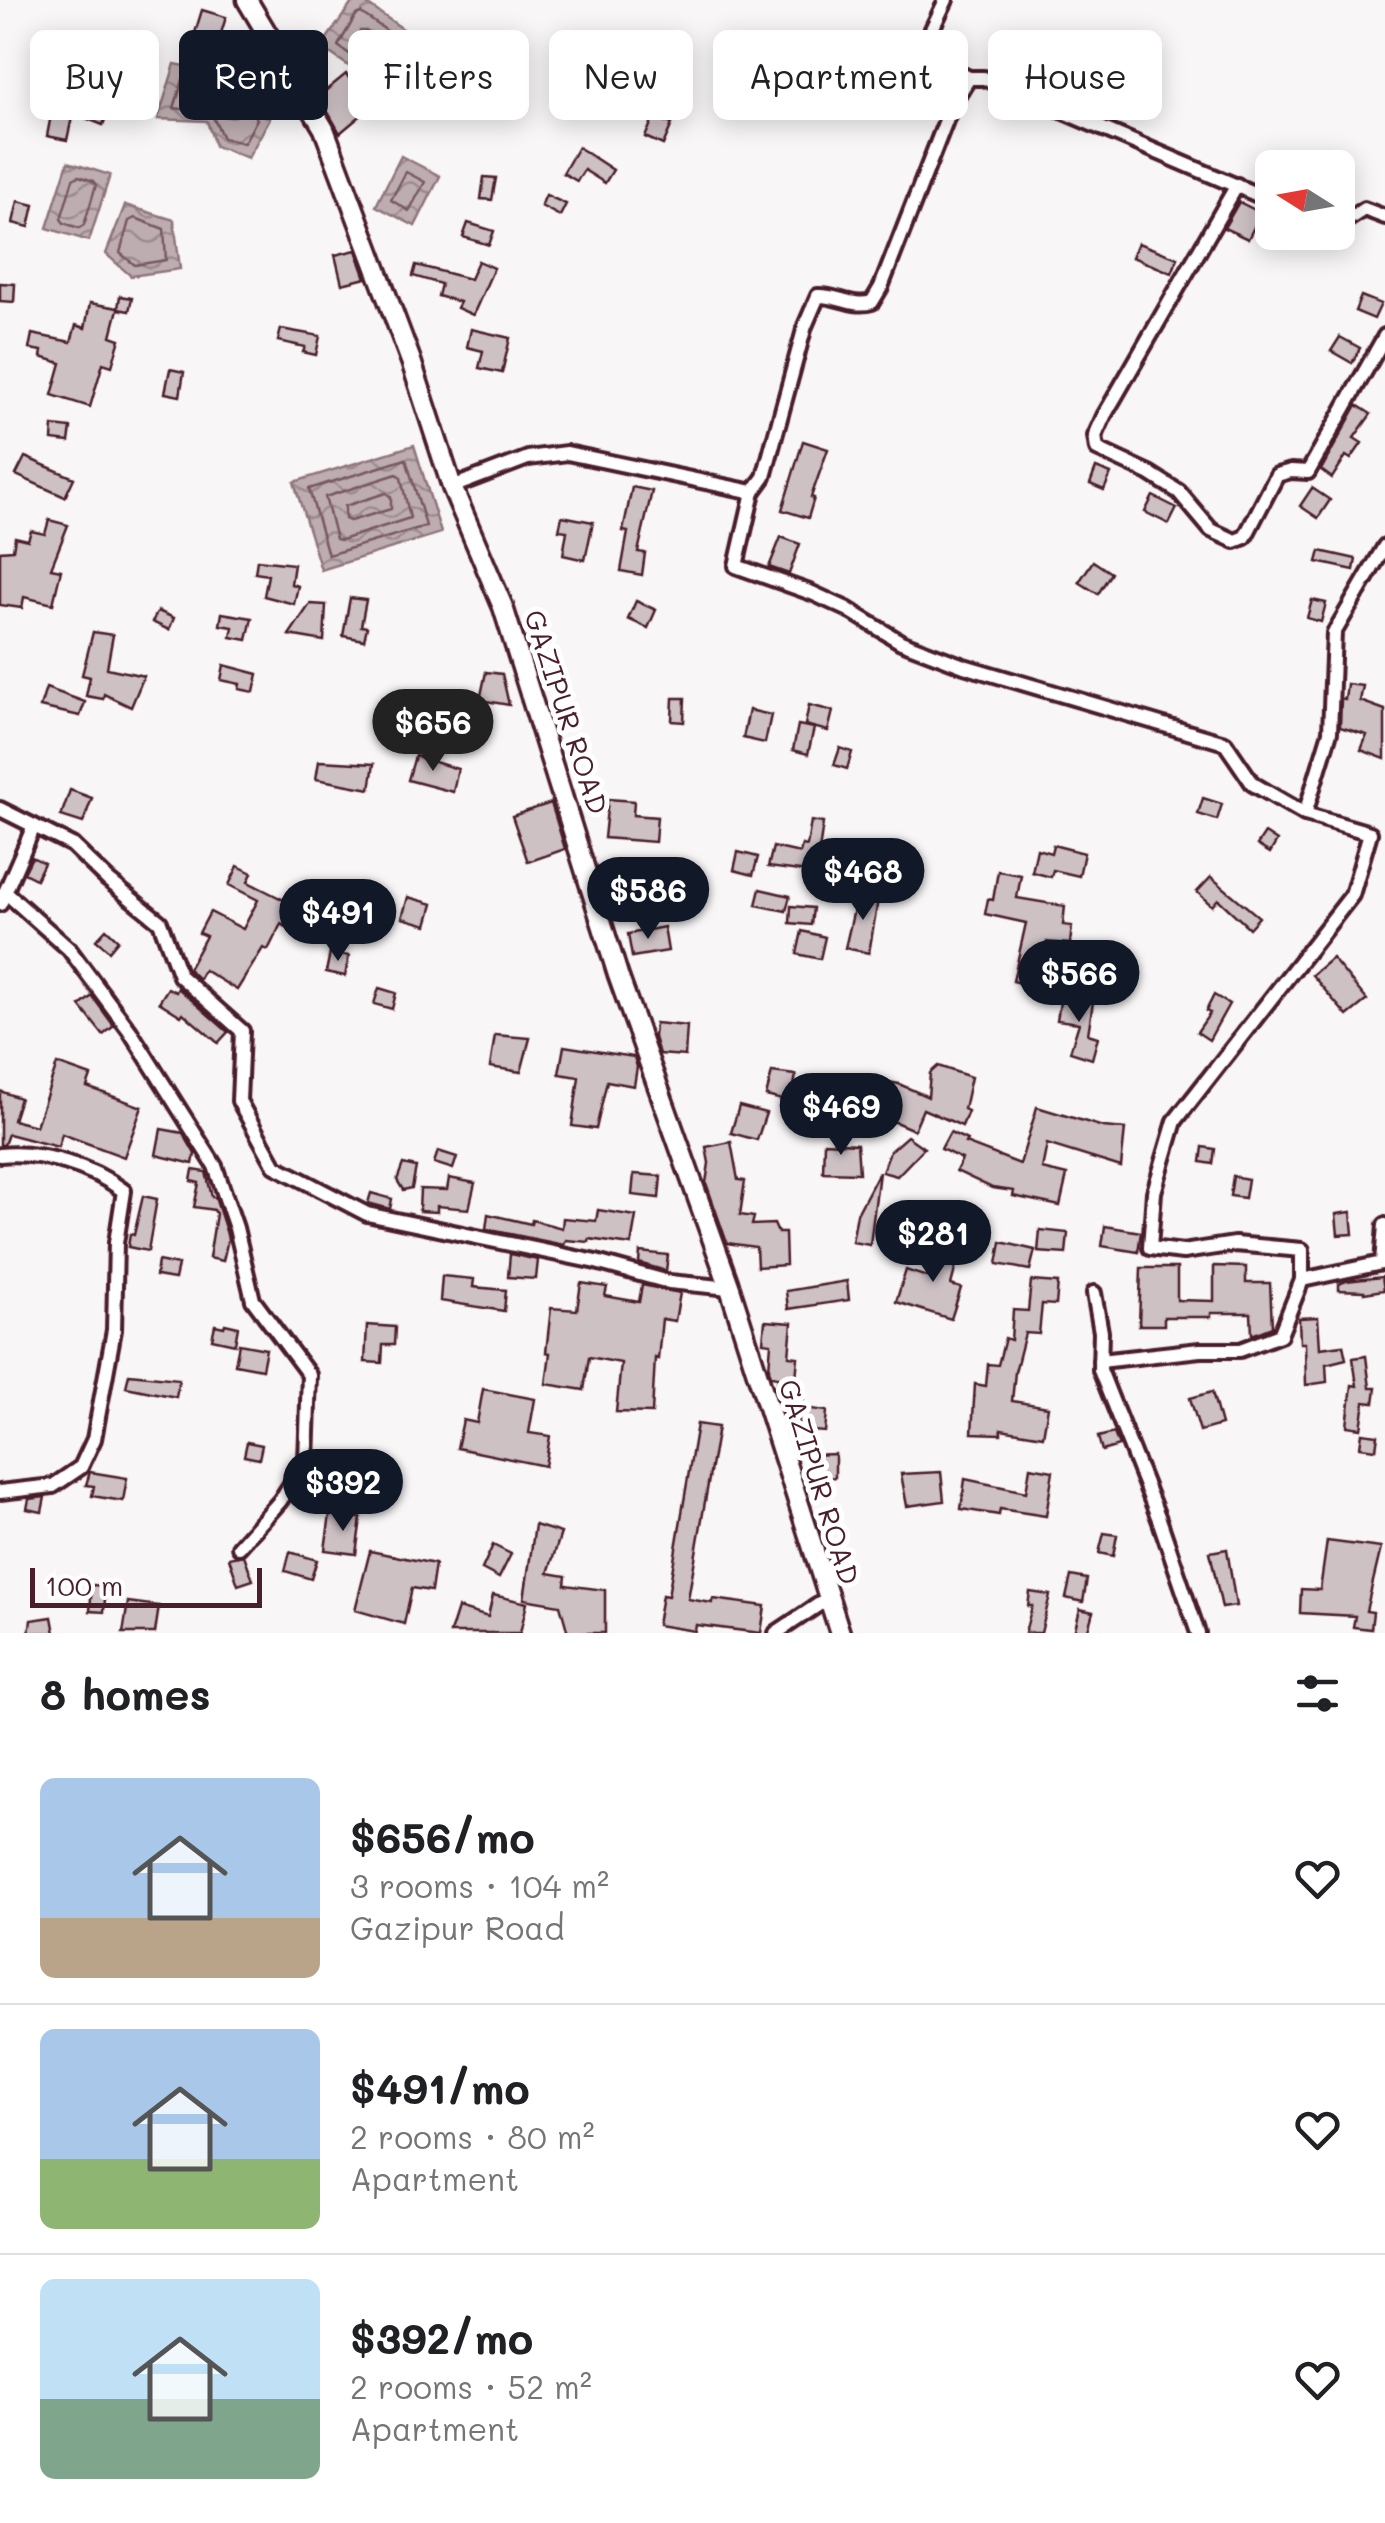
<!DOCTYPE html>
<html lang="en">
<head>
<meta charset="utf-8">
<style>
  :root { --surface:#fff; --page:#f6f6f6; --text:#202124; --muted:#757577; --line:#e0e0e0; --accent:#111827 }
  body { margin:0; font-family:Mali,sans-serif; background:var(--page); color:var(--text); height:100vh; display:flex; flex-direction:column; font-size:38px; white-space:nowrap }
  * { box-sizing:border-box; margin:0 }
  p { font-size:32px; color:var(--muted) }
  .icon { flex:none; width:55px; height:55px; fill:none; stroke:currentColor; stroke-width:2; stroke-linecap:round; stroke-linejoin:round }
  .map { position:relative; height:1633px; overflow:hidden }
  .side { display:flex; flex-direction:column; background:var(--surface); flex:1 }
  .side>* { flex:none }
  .top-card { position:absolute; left:30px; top:30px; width:1325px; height:90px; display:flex; gap:20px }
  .needle { width:65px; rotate:281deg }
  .buttons { position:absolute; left:1255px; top:150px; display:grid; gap:20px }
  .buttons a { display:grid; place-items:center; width:100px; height:100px; border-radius:15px; background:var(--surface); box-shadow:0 5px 25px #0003; font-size:50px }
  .scale { position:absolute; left:30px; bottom:25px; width:232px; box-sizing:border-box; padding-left:10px; border:5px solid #4a1f2b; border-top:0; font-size:28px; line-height:35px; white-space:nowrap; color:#4a1f2b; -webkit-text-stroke:8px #fff; paint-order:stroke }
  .price { position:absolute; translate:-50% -85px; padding:0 22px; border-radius:35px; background:var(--accent); color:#fff; font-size:32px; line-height:65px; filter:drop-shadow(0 2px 5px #0008) }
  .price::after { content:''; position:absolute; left:50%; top:60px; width:30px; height:22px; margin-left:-15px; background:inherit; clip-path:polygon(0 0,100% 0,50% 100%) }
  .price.active { background:#222; color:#fff }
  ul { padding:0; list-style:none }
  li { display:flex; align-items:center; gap:30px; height:250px; padding:0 40px }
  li+li { border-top:2px solid var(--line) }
  li span { display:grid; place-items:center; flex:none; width:280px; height:200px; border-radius:15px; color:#555 }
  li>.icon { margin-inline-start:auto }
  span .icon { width:120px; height:120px; fill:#fffc; stroke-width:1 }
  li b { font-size:42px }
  h2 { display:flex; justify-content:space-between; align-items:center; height:120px; padding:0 40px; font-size:42px }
  .pill { padding:0 35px; border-radius:15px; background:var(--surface); box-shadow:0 5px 25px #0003; font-size:35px; line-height:90px }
  .pill.active { background:var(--accent); color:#fff }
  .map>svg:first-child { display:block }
</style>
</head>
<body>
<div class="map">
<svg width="1385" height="1633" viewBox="0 0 1385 1633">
  <defs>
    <pattern id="water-waves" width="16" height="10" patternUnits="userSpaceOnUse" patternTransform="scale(2.5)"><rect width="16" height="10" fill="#bdadb0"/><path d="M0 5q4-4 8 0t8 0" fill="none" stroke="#9c8c8f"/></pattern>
  </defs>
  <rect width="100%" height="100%" fill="#f8f6f7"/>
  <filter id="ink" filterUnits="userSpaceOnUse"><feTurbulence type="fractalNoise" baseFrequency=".01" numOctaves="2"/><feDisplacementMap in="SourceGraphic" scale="20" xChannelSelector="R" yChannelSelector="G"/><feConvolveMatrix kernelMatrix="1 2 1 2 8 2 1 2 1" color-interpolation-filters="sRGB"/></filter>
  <g filter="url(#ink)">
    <!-- water -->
    <g fill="url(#water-waves)" stroke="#8f747b" stroke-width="2.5">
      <polygon points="354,0 361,0 435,51 401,102 321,47"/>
      <polygon points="175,64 237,76 270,118 248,158 215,146 207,121 158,119"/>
      <polygon points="401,156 440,176 415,226 376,206"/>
      <polygon points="68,162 110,175 89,241 47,228"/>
      <polygon points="125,205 174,220 180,269 131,276 106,254"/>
      <polygon points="414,445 441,533 321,570 294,482"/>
    </g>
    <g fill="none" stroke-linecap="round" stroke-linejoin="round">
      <!-- shore -->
      <g stroke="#785860" stroke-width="2.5">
        <polygon points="361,13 419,53 399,85 394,85 338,46 356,15"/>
        <polygon points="360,31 366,31 401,55 402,60 397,67 391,68 356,44 355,39"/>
        <polygon points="184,77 232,86 257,119 244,143 223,138 211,113 174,108"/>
        <polygon points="406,172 425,182 409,211 391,200"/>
        <polygon points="79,176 93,181 96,185 84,225 79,228 64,223 61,219 73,179"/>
        <polygon points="135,218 164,229 166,260 135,265 120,253 129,221"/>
        <polygon points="406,459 426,526 328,555 309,489"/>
        <polygon points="397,474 401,478 410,518 341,540 336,539 325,497"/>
        <polygon points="386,493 391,497 391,509 350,521 345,519 345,506"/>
      </g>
    </g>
    <!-- building -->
    <g fill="#cdc1c4" stroke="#4a1f2b" stroke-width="2.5">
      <polygon points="202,10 226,17 215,53 191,46"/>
      <polygon points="812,36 834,45 828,62 805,53"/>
      <polygon points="892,41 912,47 910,56 918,64 913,79 883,69"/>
      <polygon points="844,65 861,68 856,90 839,86"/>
      <polygon points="59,73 88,91 91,83 115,92 103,125 73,113 67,140 47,136"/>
      <polygon points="346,74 371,107 340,133 319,96"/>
      <polygon points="654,117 672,124 663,145 645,137"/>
      <polygon points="578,147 613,170 605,183 584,170 577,181 563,173"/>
      <polygon points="484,177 496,178 492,200 481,199"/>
      <polygon points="546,195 566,204 560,216 541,206"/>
      <polygon points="18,201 34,205 29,227 13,223"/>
      <polygon points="1239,202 1261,213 1248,239 1224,228"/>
      <polygon points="468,223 494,231 489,245 463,237"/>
      <polygon points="1138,243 1178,258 1172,273 1132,257"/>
      <polygon points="356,250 366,278 342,284 335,255"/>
      <polygon points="478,261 494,268 473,315 457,308 460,302 438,296 441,284 413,276 416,265 470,279"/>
      <polygon points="0,283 15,284 14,302 0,301"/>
      <polygon points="120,296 132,298 129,311 118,309 111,336 120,339 112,366 103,363 90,407 52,395 61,363 41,357 42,351 29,349 32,334 71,342 76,325 85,328 90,303 118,308"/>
      <polygon points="1361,296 1381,304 1374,319 1355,311"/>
      <polygon points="281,329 320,336 316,355 303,352 305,347 278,341"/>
      <polygon points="471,329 510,338 502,373 479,368 483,351 467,347"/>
      <polygon points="1340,337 1360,348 1352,363 1331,351"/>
      <polygon points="170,369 184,372 180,396 165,393"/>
      <polygon points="1357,405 1371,414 1354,438 1362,443 1351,459 1346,456 1332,478 1321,470"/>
      <polygon points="53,426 71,428 69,442 52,440"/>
      <polygon points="803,441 828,449 811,497 814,498 808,518 782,510"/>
      <polygon points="25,457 74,478 65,497 16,475"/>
      <polygon points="1096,468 1111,474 1104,490 1090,484"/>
      <polygon points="632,487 652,491 638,552 645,553 642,575 621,571 628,532 623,531"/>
      <polygon points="1312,488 1330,500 1318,518 1300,506"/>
      <polygon points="1153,496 1177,508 1169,524 1145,512"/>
      <polygon points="562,516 593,522 585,560 563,555 567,531 559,530"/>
      <polygon points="49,520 68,525 51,568 61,570 53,604 24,597 22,608 0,605 0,551 13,550 15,537 28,540 31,531 45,534"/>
      <polygon points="781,537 800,544 789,574 769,567"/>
      <polygon points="1320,551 1356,559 1354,570 1317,562"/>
      <polygon points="257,560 294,564 291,584 298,586 294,604 264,596 268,575 255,573"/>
      <polygon points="1093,561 1111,573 1098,594 1079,582"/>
      <polygon points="350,598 366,600 361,626 367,627 364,640 343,636"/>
      <polygon points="1312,600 1326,603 1321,622 1307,618"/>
      <polygon points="636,601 656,610 648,628 628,619"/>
      <polygon points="310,604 326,605 324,641 289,635"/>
      <polygon points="158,611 174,618 169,630 152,622"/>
      <polygon points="222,613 252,618 247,640 231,637 233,627 220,625"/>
      <polygon points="93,632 113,635 107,668 144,676 131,707 104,694 103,699 86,696 90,677 82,675"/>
      <polygon points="224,665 258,674 254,692 239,689 240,684 221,680"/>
      <polygon points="486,672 502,674 509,705 480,700"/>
      <polygon points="1347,684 1363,686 1360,701 1385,710 1385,759 1361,750 1367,735 1340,727 1341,699 1345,700"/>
      <polygon points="46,688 85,702 80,716 40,707"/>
      <polygon points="673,698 685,698 684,722 672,721"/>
      <polygon points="809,705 833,711 828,731 805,725"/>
      <polygon points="749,710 771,715 765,743 743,738"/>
      <polygon points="798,725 814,728 808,754 793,750"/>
      <polygon points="400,726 427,729 422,751 398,746"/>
      <polygon points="840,748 852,752 847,769 834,765"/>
      <polygon points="415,756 458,769 453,792 408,780"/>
      <polygon points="319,761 374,764 370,789 316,779"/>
      <polygon points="70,790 92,798 83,823 61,816"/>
      <polygon points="1203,798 1222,804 1217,820 1198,814"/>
      <polygon points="608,799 634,801 633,815 657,817 655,842 604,838"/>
      <polygon points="551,803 565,849 528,862 512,816"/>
      <polygon points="811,821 823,823 816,873 768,867 773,847 800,853 802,845 807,846"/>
      <polygon points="1265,833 1277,841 1270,853 1257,845"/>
      <polygon points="1053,845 1084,853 1079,876 1053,870 1051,877 1032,872 1037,849 1051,853"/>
      <polygon points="738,852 758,857 753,875 734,870"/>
      <polygon points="32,857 44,863 36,879 24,873"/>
      <polygon points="238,866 252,873 248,882 300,908 290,929 281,924 268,950 263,948 237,990 204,970 199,979 188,969 206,936 199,933 210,912 243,929 258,900 229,885"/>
      <polygon points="998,871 1021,875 1017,898 1065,906 1063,925 1072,926 1070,944 1047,942 1037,987 1013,981 1026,923 985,914 988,899 993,900"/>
      <polygon points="1211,877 1259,917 1249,928 1218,899 1212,906 1197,892"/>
      <polygon points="760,889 790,896 786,911 756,905"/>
      <polygon points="863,891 879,894 869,953 845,948 856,901 861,902"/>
      <polygon points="408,897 433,904 427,925 402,918"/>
      <polygon points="791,906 813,908 811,925 790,923"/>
      <polygon points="664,927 668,951 632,957 628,934"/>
      <polygon points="106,929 118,940 109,951 96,940"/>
      <polygon points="802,931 825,937 820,959 797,954"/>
      <polygon points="330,953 349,956 345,976 326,972"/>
      <polygon points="1332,958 1367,1000 1347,1016 1312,975"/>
      <polygon points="168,988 176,992 178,988 228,1032 218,1043 183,1013 181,1016 159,1002"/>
      <polygon points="379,988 396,993 392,1009 374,1004"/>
      <polygon points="1214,995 1229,1004 1209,1040 1197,1032 1210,1013 1206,1011"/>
      <polygon points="92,996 114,1026 103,1035 80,1006"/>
      <polygon points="1061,996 1093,1002 1088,1034 1098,1037 1092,1059 1070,1052 1079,1023 1057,1020"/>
      <polygon points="655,1023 687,1026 685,1056 659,1054 654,1037"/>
      <polygon points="495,1035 530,1038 521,1072 490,1067"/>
      <polygon points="564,1046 634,1057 637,1067 634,1086 607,1081 596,1129 572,1126 579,1077 559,1074"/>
      <polygon points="57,1064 91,1076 87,1087 142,1107 124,1157 62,1134 58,1147 8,1134 4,1145 0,1145 0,1091 20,1098 13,1120 36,1126"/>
      <polygon points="938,1066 971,1077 964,1109 968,1111 962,1126 923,1109 914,1130 881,1116 847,1113 858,1076 899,1084 928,1097 930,1073"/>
      <polygon points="772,1072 796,1075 791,1102 766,1096"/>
      <polygon points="739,1106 766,1113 757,1140 731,1133"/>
      <polygon points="1037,1107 1103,1127 1125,1129 1121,1167 1047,1144 1042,1169 1067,1175 1060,1206 1013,1196 1014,1191 992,1188 956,1171 962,1159 941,1149 950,1132 967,1140 965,1143 1020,1164"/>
      <polygon points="161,1129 183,1133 195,1154 193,1164 156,1155"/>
      <polygon points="907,1136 924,1148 897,1176 882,1172 890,1151"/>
      <polygon points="731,1142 738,1180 745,1181 740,1215 754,1217 752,1225 774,1224 778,1233 785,1233 786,1265 757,1267 756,1247 727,1243 706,1183 709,1163 706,1147"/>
      <polygon points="824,1142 857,1144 859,1173 823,1172"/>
      <polygon points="1203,1147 1215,1149 1213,1164 1201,1162"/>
      <polygon points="438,1151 457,1157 453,1169 434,1163"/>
      <polygon points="403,1164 416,1167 412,1188 403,1190 397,1180"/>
      <polygon points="193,1170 206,1172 212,1197 215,1197 226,1231 228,1239 223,1261 209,1258 216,1214 214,1210 194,1207 199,1183 191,1181"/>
      <polygon points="879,1172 870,1245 852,1242 857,1214"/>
      <polygon points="634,1174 661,1176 659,1198 632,1195"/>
      <polygon points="1233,1176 1248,1179 1245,1198 1230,1196"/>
      <polygon points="449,1178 475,1183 469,1209 437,1206 437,1212 419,1211 420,1189 447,1190"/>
      <polygon points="371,1193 392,1199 390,1209 368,1203"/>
      <polygon points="143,1196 157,1199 148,1251 128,1247 130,1234 134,1235"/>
      <polygon points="598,1210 636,1216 631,1245 589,1239 589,1242 566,1240 564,1245 486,1229 488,1214 531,1224 532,1220 562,1228 563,1218 596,1221"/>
      <polygon points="1351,1212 1353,1234 1338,1235 1336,1214"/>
      <polygon points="1105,1226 1141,1232 1138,1252 1102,1246"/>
      <polygon points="1040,1230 1068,1233 1066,1254 1038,1252"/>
      <polygon points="1001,1242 1035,1250 1030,1270 997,1264"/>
      <polygon points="935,1245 960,1251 951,1285 961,1288 951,1319 896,1302 906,1270 927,1277"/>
      <polygon points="640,1252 668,1255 666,1271 639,1263"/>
      <polygon points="510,1254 538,1260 536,1279 508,1277"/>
      <polygon points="158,1261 178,1265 175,1279 156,1276"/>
      <polygon points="1214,1266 1246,1267 1246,1283 1270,1283 1272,1327 1252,1335 1251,1313 1211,1313 1211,1317 1164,1317 1164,1325 1139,1325 1141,1268 1177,1268 1177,1300 1214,1301"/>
      <polygon points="442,1276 474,1279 473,1287 506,1290 504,1311 440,1301"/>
      <polygon points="1382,1277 1384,1290 1364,1293 1364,1291 1339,1290 1339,1284 1346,1281"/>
      <polygon points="847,1281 849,1300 788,1309 786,1291"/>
      <polygon points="1031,1281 1058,1283 1056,1305 1042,1304 1039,1334 1025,1333 1015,1372 1012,1401 1048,1407 1043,1436 1001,1429 1001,1434 972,1433 975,1384 986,1386 988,1364 998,1365 1005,1338 1011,1340 1013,1310 1028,1311"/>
      <polygon points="581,1283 607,1287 605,1296 639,1302 642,1285 680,1293 675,1321 662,1319 658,1359 655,1358 652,1413 616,1412 621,1363 589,1357 584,1390 546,1384 550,1353 546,1352 551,1308 577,1310"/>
      <polygon points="1318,1317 1320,1348 1343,1345 1346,1359 1326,1364 1327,1382 1306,1385 1305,1343 1300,1343 1299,1318"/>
      <polygon points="765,1321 792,1323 789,1356 798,1357 795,1389 804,1389 803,1408 827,1411 825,1432 798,1430 799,1411 782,1409 776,1392 778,1377 771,1376 769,1369 771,1343 763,1342"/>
      <polygon points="225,1324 238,1327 235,1344 212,1339 215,1325 224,1327"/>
      <polygon points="367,1325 395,1327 394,1345 383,1345 382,1363 365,1362"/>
      <polygon points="239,1344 266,1349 262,1369 235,1364"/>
      <polygon points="1366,1356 1370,1388 1376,1388 1374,1403 1365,1402 1361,1428 1347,1426 1352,1385 1357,1386 1353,1358"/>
      <polygon points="129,1374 179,1379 176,1397 126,1387"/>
      <polygon points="483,1389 535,1399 529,1433 550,1436 545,1466 457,1448 463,1420 477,1423"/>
      <polygon points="1212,1392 1221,1425 1200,1431 1190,1398"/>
      <polygon points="697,1424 718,1427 688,1599 712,1603 713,1599 765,1606 761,1633 696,1625 695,1631 657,1625 662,1595 668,1596"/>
      <polygon points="1114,1433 1119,1446 1102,1451 1098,1437"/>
      <polygon points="1362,1433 1378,1435 1376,1449 1360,1447"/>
      <polygon points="247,1442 262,1445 259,1459 244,1456"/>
      <polygon points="835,1454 835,1477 810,1481 808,1455"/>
      <polygon points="1030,1467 1053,1471 1046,1516 1000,1509 999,1515 961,1509 965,1479 1026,1492"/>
      <polygon points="90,1472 127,1478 123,1501 92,1496 94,1486 86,1485"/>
      <polygon points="941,1472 944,1501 907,1506 901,1474"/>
      <polygon points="45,1497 42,1512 27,1509 29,1499"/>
      <polygon points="330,1514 361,1518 356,1554 325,1550"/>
      <polygon points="535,1525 561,1533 548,1573 566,1576 565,1585 605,1590 605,1633 568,1633 560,1605 524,1599"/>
      <polygon points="1104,1533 1117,1535 1113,1556 1099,1553"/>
      <polygon points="1327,1541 1381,1548 1366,1611 1373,1612 1371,1629 1353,1627 1355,1616 1300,1613 1301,1589 1320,1590"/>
      <polygon points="493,1545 511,1554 499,1578 482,1569"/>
      <polygon points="1227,1549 1236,1606 1222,1608 1210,1552"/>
      <polygon points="370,1551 435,1564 431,1591 412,1588 404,1624 355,1610"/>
      <polygon points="290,1552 317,1560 311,1579 285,1571"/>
      <polygon points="244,1555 253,1580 238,1585 229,1558"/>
      <polygon points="1071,1576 1087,1579 1083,1602 1066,1598"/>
      <polygon points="92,1585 106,1586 104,1612 90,1611"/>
      <polygon points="1030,1592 1050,1595 1041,1633 1025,1633 1032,1606 1028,1606"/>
      <polygon points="493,1595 527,1603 520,1633 450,1633 458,1608 488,1617"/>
      <polygon points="128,1602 159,1606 155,1633 123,1633"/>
      <polygon points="1080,1609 1093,1612 1087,1633 1074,1633"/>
      <polygon points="52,1617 55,1633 29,1633 31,1620"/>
    </g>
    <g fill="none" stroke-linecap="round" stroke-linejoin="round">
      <!-- street casing -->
      <g stroke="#4a1f2b" stroke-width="20">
        <g id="street">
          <polyline points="946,0 920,54 969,78"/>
          <polyline points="1237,185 1104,416 1095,436 1097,449 1149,473 1179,492 1211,530 1235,541 1245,537 1277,475 1291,471 1308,472 1385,336"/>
          <polyline points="1338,226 1364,209 1385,217"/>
          <path d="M 452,487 L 528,458 L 567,453 L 753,492 L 764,477 L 805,326 L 818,296 C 837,295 853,308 872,302 L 881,287 L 952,105 L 969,78 L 984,78 L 1272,201"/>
          <polyline points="753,492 736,566 812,593 847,609 901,642 964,666 1225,743 1253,784 1305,814 1370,833 1352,895 1175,1121 1154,1192 1150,1248 1183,1252 1235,1244 1302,1250 1302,1280"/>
          <polyline points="0,809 72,845 108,880 160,922 180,976 242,1031 239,1101 275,1166 367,1214 596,1262 669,1282 730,1288"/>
          <polyline points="1305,814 1330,732 1334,633 1385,546"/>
          <polyline points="5,892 69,949 130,1031 215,1166 236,1228 253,1300 309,1375 306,1461 280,1501 239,1547"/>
          <polyline points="0,904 34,826"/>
          <path d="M 0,1155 C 41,1151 91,1166 124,1191 L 116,1243 L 114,1330 L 94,1439 L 81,1467 L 53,1486 L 0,1492"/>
          <polyline points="1094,1293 1101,1332 1100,1370 1159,1519 1198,1633"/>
          <polyline points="1100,1361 1200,1350 1240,1350 1280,1335 1302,1280 1382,1263 1385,1225"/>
          <polyline points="776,1633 827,1599"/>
        </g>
      </g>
      <!-- secondary casing -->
      <g stroke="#4a1f2b" stroke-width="25">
        <polyline id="secondary" points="247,0 324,129 411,361 452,487 503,607 618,975 730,1288 840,1633"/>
      </g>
      <!-- street -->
      <use href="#street" stroke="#fff" stroke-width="12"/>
      <!-- secondary -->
      <use href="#secondary" stroke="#fff" stroke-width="18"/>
    </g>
  </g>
  <g text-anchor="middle" stroke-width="10" stroke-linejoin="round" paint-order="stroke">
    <!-- street labels -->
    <g font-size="28" fill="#4a1f2b" stroke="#fff">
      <text transform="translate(566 712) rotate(72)" y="10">GAZIPUR ROAD</text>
      <text transform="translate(819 1482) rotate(73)" y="10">GAZIPUR ROAD</text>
    </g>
  </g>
</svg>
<div class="buttons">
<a><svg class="needle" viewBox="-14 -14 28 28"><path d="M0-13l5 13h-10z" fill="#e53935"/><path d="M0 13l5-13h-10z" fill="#757577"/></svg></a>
</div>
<div class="scale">100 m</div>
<b class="price active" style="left:433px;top:774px">$656</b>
<b class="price" style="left:863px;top:923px">$468</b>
<b class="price" style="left:648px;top:942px">$586</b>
<b class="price" style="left:338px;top:964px">$491</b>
<b class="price" style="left:1079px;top:1025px">$566</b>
<b class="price" style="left:841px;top:1158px">$469</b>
<b class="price" style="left:933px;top:1285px">$281</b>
<b class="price" style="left:343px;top:1534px">$392</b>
<div class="top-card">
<a class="pill">Buy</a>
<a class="pill active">Rent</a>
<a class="pill">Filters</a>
<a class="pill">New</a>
<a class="pill">Apartment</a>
<a class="pill">House</a>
</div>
</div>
<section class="side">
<h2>8 homes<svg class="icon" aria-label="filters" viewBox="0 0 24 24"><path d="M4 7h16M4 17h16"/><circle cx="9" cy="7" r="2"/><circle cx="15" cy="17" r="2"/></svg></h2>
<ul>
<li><span style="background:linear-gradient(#a9c7e8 70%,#b9a48a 0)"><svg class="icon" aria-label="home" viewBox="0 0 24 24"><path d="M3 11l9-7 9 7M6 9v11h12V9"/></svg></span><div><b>$656/mo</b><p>3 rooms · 104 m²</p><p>Gazipur Road</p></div><svg class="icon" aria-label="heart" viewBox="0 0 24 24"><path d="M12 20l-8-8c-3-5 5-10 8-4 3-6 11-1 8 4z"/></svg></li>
<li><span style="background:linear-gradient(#a9c7e8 65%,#8fb573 0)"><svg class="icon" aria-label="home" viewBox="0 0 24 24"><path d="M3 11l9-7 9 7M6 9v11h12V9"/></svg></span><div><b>$491/mo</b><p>2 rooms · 80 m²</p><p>Apartment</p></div><svg class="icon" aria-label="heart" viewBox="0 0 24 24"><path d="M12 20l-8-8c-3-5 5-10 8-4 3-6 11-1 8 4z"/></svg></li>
<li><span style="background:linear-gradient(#bfe0f5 60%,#7fa58c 0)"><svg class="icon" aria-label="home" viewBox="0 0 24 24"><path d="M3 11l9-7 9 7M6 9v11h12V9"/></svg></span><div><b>$392/mo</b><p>2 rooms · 52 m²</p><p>Apartment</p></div><svg class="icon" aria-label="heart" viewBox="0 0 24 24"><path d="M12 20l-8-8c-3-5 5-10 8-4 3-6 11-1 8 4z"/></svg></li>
</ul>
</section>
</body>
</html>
